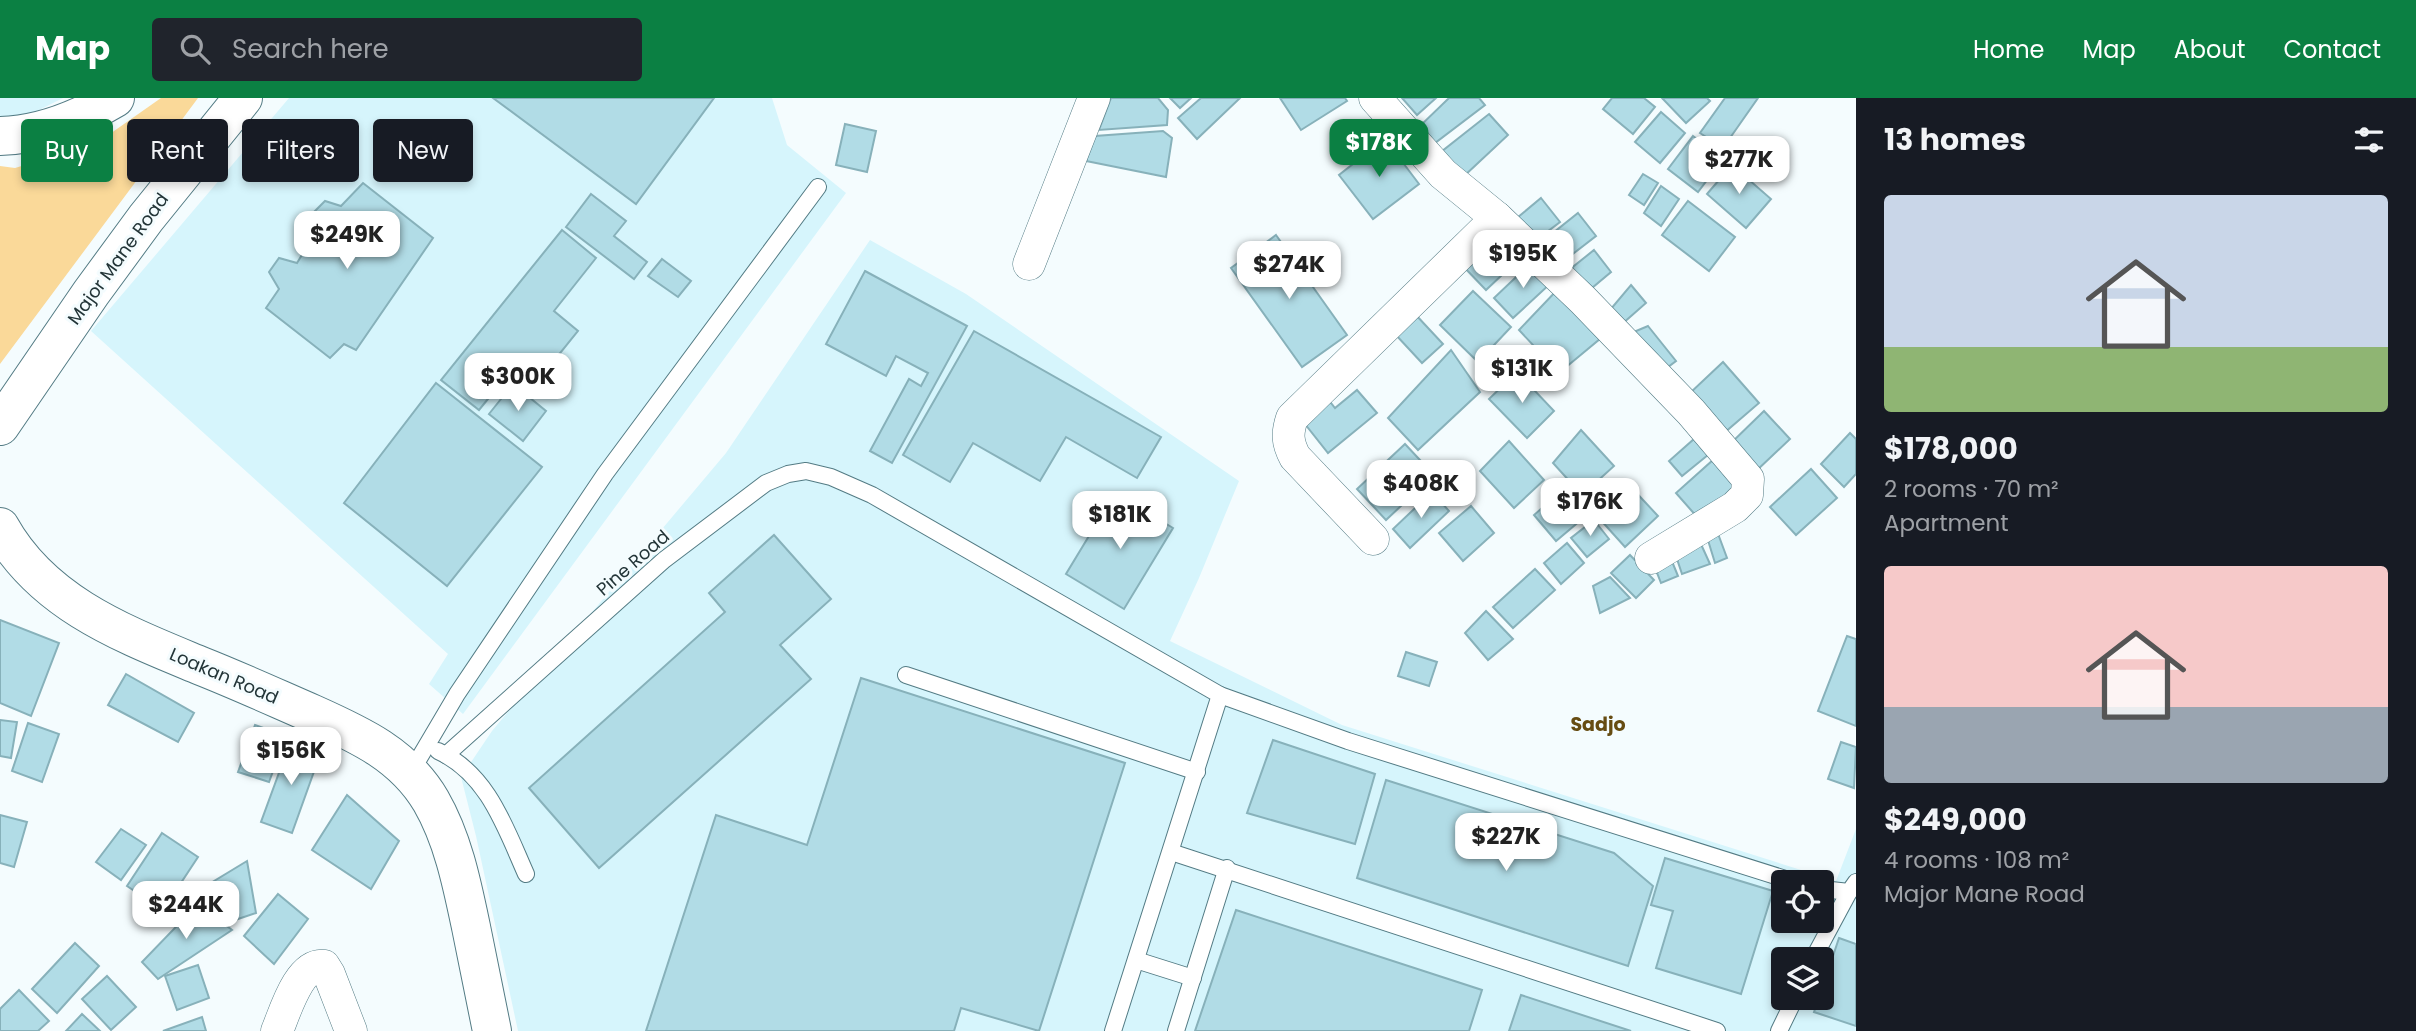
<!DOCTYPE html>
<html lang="en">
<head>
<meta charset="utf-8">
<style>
  :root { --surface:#171b24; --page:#20242c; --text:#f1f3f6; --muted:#9ea1a6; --accent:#0b8043 }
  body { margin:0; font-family:Poppins,sans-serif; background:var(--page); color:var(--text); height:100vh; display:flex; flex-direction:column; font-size:26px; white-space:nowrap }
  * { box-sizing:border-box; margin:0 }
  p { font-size:23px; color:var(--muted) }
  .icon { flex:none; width:38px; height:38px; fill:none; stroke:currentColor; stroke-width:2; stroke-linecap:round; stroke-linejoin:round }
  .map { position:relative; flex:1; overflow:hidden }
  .details { display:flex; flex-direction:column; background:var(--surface); width:560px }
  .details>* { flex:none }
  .guide { position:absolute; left:21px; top:21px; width:665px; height:63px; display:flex; gap:14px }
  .controls { position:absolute; left:1771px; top:772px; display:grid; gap:14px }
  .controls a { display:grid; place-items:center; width:63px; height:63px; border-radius:7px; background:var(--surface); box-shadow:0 4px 10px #0003; font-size:35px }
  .price { position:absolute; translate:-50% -60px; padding:0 16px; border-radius:14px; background:#fff; color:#222; font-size:23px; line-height:46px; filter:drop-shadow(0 2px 4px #0008) }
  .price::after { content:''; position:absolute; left:50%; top:42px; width:21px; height:16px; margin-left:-10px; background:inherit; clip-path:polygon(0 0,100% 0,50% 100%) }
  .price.on { background:var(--accent); color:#fff }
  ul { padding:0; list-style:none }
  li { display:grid; align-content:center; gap:14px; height:371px; padding:0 28px }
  li span { display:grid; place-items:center; height:217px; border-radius:7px; color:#555 }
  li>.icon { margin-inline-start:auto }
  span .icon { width:126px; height:126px; fill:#fffc; stroke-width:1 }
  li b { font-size:30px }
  h2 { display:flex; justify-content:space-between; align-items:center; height:84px; padding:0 28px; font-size:30px }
  .pill { padding:0 24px; border-radius:7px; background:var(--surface); box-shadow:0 4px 10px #0003; font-size:24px; line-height:63px }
  .pill.on { background:var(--accent); color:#fff }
  header { display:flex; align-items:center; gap:42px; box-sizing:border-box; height:98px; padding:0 35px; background:var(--accent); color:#fff }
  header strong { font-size:33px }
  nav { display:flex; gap:38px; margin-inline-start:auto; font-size:24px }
  .search { width:490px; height:63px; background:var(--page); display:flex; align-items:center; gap:18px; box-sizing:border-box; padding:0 24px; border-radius:7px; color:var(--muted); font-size:26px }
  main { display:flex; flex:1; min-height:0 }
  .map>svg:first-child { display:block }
</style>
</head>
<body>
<header>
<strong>Map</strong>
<div class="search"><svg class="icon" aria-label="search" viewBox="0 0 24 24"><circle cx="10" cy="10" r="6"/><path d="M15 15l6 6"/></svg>Search here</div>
<nav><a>Home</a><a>Map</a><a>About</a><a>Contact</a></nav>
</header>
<main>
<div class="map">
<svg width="1856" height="933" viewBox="0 0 1856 933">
  <rect width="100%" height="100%" fill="#f4fcfe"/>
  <!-- built -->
  <g fill="#d6f5fc" fill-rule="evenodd">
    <polygon points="0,0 63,0 19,22 0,21"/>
    <polygon points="289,0 772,0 787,47 846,95 463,616 429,586 448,556 91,233"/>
    <path d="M 870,142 L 966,196 L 1239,383 L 1199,480 L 1170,543 L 1342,627 L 1836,783 L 1856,731 L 1856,933 L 518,933 L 476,738 L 461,679 L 492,633 L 726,355 ZM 1783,784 L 1822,784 L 1822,822 L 1783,822 ZM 1783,861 L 1822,861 L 1822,900 L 1783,900 Z"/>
  </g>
  <!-- green -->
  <polygon fill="#fad999" points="161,0 198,0 0,266 0,68 15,70 97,45"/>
  <!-- building -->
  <g fill="#b1dce6" stroke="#87b1ba" stroke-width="2">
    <polygon points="493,0 714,0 636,106"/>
    <polygon points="1111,0 1158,0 1168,12 1167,27 1099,32"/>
    <polygon points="1170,0 1191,0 1180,10"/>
    <polygon points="1201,0 1240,0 1197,41 1178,20"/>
    <polygon points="1280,0 1345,0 1347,3 1301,32"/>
    <polygon points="1402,0 1436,0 1417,17"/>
    <polygon points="1449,0 1479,0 1485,7 1435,45 1421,27"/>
    <polygon points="1612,0 1644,0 1655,9 1633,36 1603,11"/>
    <polygon points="1662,0 1707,0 1710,3 1686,25"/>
    <polygon points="1725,0 1758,0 1723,50 1700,35"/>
    <polygon points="1661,14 1685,35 1660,65 1635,44"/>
    <polygon points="1489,16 1508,37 1463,79 1441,54"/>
    <polygon points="845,26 876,33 867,74 836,67"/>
    <polygon points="1163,33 1172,40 1166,79 1086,63 1095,38"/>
    <polygon points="1693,38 1723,61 1698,94 1668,71"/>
    <polygon points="1385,41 1419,86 1373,121 1339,77"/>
    <polygon points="1732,67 1771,101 1746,130 1707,96"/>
    <polygon points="1643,76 1658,85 1644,107 1629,97"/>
    <polygon points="363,85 433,140 356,252 344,246 330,260 266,210 279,191 269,174 279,160 297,165 317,132 310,118 325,103 341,108"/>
    <polygon points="1661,88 1679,101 1661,128 1644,115"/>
    <polygon points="591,96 626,123 614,138 647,164 634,181 566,129"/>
    <polygon points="1541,100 1560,124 1535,143 1517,120"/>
    <polygon points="1688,103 1735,139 1709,173 1662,137"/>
    <polygon points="1578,115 1596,138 1556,169 1538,147"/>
    <polygon points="562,132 596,160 554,213 578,233 544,275 523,258 479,312 441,282"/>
    <polygon points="1497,133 1520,160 1486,192 1461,166"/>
    <polygon points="1276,137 1347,237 1302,269 1231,170"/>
    <polygon points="1594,152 1611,174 1586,195 1569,172"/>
    <polygon points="662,161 691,183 678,199 648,178"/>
    <polygon points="1532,164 1551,185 1513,220 1494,200"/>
    <polygon points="865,173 967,228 892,365 870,353 909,281 921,288 928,275 896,258 886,278 826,246"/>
    <polygon points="1631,187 1646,205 1622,226 1610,212"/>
    <polygon points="1559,190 1601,240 1559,275 1519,232"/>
    <polygon points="1473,193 1511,229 1478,264 1440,227"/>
    <polygon points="1415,216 1443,246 1422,265 1395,236"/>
    <polygon points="1648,228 1676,263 1660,275 1629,236"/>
    <polygon points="974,233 1161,339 1137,380 1066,339 1040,383 973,345 950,384 903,357"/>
    <polygon points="1451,252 1480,294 1418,352 1388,320"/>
    <polygon points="1723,264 1759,305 1724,335 1690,295"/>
    <polygon points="1517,274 1554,313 1527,340 1489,301"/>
    <polygon points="436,285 542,369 447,488 344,405"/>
    <polygon points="513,286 546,313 523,343 489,316"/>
    <polygon points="1357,292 1377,315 1328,355 1301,321 1327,300 1335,310"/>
    <polygon points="1764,313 1790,341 1755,374 1729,347"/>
    <polygon points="1581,332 1614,368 1582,397 1553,365"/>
    <polygon points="1850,335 1856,341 1856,376 1844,389 1821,366"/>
    <polygon points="1694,341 1708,357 1682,378 1669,363"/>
    <polygon points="1509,343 1544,382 1514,410 1480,373"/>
    <polygon points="1405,346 1434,377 1386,422 1357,391"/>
    <polygon points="1713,362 1737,388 1698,420 1676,395"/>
    <polygon points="1811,371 1837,400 1796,437 1770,409"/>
    <polygon points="1630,388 1658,418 1625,449 1598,419"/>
    <polygon points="1564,391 1587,417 1556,443 1534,417"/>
    <polygon points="1432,394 1449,413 1410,450 1393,431"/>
    <polygon points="1115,395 1173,430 1124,511 1066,476"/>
    <polygon points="1471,408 1494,435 1463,463 1439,435"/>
    <polygon points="1594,422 1609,441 1587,459 1571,440"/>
    <polygon points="1717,433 1727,460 1715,465 1707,439"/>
    <polygon points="774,437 831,501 780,547 811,581 599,770 529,690 725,514 709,495"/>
    <polygon points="1700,444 1710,466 1682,476 1675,455"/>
    <polygon points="1567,445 1584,465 1561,486 1544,465"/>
    <polygon points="1630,457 1654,482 1636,500 1611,475"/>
    <polygon points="1671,461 1678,478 1661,485 1654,467"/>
    <polygon points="1535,471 1555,492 1513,530 1493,509"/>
    <polygon points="1610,479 1630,500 1600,515 1593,488"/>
    <polygon points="1486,513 1513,541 1488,562 1465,535"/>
    <polygon points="0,522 59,545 31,618 0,605"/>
    <polygon points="1847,538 1856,541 1856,628 1818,613"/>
    <polygon points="1406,554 1437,564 1429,588 1398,578"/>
    <polygon points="126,576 194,615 178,644 108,607"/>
    <polygon points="861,580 1125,665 1039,933 961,910 954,933 646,933 716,717 807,747"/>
    <polygon points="0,622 17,624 11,660 0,658"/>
    <polygon points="28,625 59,636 42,684 12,673"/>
    <polygon points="255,627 286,638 269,684 238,674"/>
    <polygon points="291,642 321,654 292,735 261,724"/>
    <polygon points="1273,642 1375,676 1355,746 1247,715"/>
    <polygon points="1841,644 1856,649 1854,690 1828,681"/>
    <polygon points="1386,682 1614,755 1653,788 1628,868 1357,780"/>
    <polygon points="347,697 399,743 371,791 312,752"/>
    <polygon points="0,717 27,724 14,769 0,765"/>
    <polygon points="121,731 146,747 121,782 96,764"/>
    <polygon points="162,735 198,759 163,812 127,788"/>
    <polygon points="1665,760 1773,793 1741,896 1656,870 1673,813 1651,807"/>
    <polygon points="247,763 256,815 232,823 201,791"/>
    <polygon points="278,796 308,821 274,866 244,838"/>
    <polygon points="198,806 232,832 158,881 142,864"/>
    <polygon points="1236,812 1482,892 1469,933 1195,933"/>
    <polygon points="1839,840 1856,846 1856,928 1814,914 1819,900 1822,900 1822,891"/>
    <polygon points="75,845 99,868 57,915 32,891"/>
    <polygon points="198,867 209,900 177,912 165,878"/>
    <polygon points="107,878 136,909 111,932 82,901"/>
    <polygon points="19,892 49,923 38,933 0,933 0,911"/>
    <polygon points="1521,897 1631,933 1509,933"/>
    <polygon points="82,916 100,933 66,933"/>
    <polygon points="202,919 206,933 163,933"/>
  </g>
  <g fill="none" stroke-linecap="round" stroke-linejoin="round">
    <!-- service casing -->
    <g stroke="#537b84" stroke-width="18">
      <g id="service">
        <polyline points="906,577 1197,674"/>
        <polyline points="1220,597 1348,643 1795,784"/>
        <path d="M 438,653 C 488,676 505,729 526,776"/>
        <polyline points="446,657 664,462 766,385 788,376 806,373 831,379 872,397 1220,597 1113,933"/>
        <polyline points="411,674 457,596 605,376 818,89"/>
        <polyline points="1171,754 1717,933"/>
        <polyline points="1822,791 1849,794 1856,784"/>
        <polyline points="1813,861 1849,794"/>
        <polyline points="1136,862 1193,880"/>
        <polyline points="1176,933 1227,770"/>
        <polyline points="1779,933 1795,900"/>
      </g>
    </g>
    <!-- minor casing -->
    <g stroke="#537b84" stroke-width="33">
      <g id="minor">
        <polyline points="1375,0 1443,76 1497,120 1583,202 1691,314 1748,381 1747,397 1735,409 1651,460"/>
        <polyline points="1029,166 1094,0"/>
        <path d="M 1373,441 L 1295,359 C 1287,344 1287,335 1292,320 L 1497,120"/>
        <path d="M 277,933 C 285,914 299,865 324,868 L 329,876 L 351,933"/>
      </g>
    </g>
    <!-- secondary casing -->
    <g stroke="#537b84" stroke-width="40">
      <g id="secondary">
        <path d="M 0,38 C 41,37 80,21 115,0"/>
        <polyline points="0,328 91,195 146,120 243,0"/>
      </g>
    </g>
    <!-- primary casing -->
    <g stroke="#537b84" stroke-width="40">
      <path id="primary" d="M 0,429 C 43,506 124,536 201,568 C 239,583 276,600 313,616 C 360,637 404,657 431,703 C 453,741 462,786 471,829 C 478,864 485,898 492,933"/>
    </g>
    <!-- service -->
    <use href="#service" stroke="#fff" stroke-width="16"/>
    <!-- minor -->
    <use href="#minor" stroke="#fff" stroke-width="32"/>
    <!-- secondary -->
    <use href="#secondary" stroke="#fff" stroke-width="38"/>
    <!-- primary -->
    <use href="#primary" stroke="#fff" stroke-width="38"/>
  </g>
  <g text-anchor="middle" stroke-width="6" stroke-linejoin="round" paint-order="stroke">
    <!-- street labels -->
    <g font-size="18" fill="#233538" stroke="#f4fcfe">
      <text transform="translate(118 161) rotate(-54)" y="6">Major Mane Road</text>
      <text transform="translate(633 465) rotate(-41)" y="6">Pine Road</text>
      <text transform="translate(224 578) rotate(23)" y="6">Loakan Road</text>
    </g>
    <!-- neighbourhood labels -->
    <g font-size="19" font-weight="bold" fill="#664c12" stroke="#f4fcfe">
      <text x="1598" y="633">Sadjo</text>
    </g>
  </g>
</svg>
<div class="controls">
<a><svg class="icon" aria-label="locate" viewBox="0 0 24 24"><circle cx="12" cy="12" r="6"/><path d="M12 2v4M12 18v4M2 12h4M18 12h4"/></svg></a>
<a><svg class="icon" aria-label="layers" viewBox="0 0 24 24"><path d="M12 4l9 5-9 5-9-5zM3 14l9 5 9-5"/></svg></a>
</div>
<b class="price on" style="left:1379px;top:81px">$178K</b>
<b class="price" style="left:1739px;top:98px">$277K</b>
<b class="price" style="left:347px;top:173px">$249K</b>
<b class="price" style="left:1523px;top:192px">$195K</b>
<b class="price" style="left:1289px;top:203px">$274K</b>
<b class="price" style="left:1522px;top:307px">$131K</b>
<b class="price" style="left:518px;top:315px">$300K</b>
<b class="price" style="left:1421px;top:422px">$408K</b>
<b class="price" style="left:1590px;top:440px">$176K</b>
<b class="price" style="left:1120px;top:453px">$181K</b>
<b class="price" style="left:291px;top:689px">$156K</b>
<b class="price" style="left:1506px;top:775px">$227K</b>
<b class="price" style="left:186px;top:843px">$244K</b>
<div class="guide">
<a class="pill on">Buy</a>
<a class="pill">Rent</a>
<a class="pill">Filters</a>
<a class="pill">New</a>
</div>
</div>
<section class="details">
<h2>13 homes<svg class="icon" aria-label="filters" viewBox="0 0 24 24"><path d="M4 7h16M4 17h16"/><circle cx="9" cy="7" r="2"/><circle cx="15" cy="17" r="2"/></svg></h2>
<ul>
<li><span style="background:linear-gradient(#c9d6e8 70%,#8fb573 0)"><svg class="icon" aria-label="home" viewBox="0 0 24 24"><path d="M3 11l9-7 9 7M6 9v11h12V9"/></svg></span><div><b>$178,000</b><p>2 rooms · 70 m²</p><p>Apartment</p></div></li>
<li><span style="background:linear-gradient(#f6c9c9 65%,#9aa5b1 0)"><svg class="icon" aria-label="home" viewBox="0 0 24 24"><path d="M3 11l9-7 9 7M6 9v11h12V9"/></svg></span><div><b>$249,000</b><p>4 rooms · 108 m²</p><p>Major Mane Road</p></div></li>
</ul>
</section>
</main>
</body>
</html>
